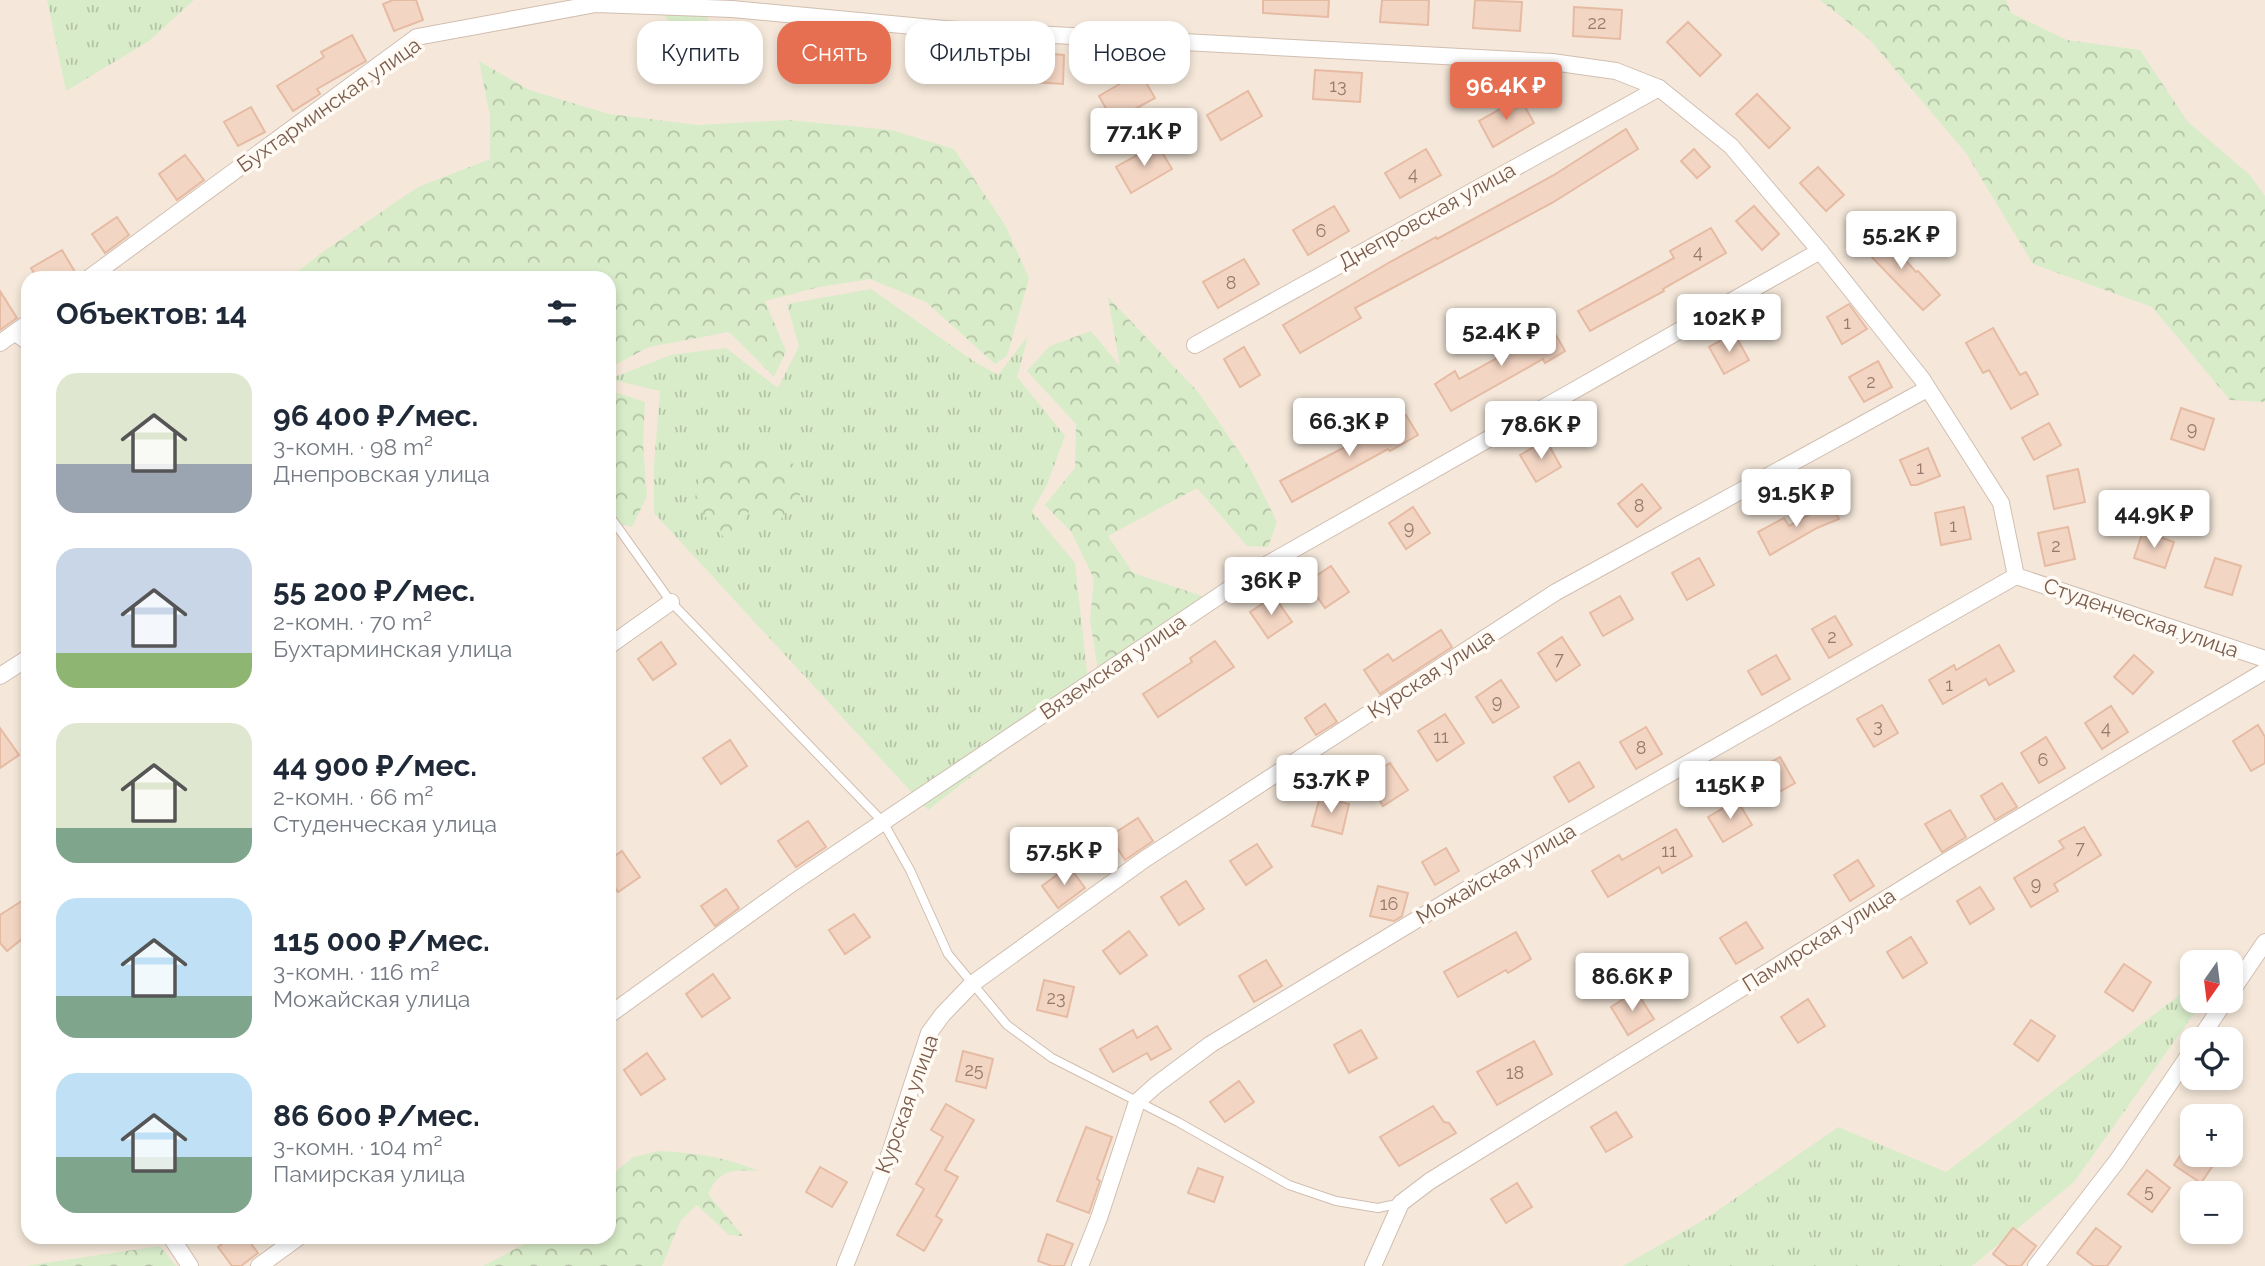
<!DOCTYPE html>
<html lang="ru">
<head>
<meta charset="utf-8">
<style>
  :root { --surface:#fff; --page:#f6f6f7; --text:#1f2937; --muted:#747a83; --accent:#e76f51 }
  body { margin:0; font-family:Raleway,sans-serif; background:var(--page); color:var(--text); height:100vh; display:flex; flex-direction:column; font-size:26px; white-space:nowrap }
  * { box-sizing:border-box; margin:0 }
  p { font-size:23px; color:var(--muted) }
  .icon { flex:none; width:38px; height:38px; fill:none; stroke:currentColor; stroke-width:2; stroke-linecap:round; stroke-linejoin:round }
  .map { position:relative; flex:1; overflow:hidden }
  .panel { position:absolute; left:21px; top:271px; width:595px; height:973px; display:flex; flex-direction:column; background:var(--surface); border-radius:21px; box-shadow:0 4px 10px #0003 }
  .panel>* { flex:none }
  .hud { position:absolute; left:637px; top:21px; width:665px; height:63px; display:flex; gap:14px }
  .needle { width:46px; rotate:194deg }
  .buttons { position:absolute; left:2180px; top:950px; display:grid; gap:14px }
  .buttons a { display:grid; place-items:center; width:63px; height:63px; border-radius:14px; background:var(--surface); box-shadow:0 4px 10px #0003; font-size:35px }
  .price { position:absolute; translate:-50% -60px; padding:0 16px; border-radius:7px; background:#fff; color:#222; font-size:23px; line-height:46px; filter:drop-shadow(0 2px 4px #0008) }
  .price::after { content:''; position:absolute; left:50%; top:42px; width:21px; height:16px; margin-left:-10px; background:inherit; clip-path:polygon(0 0,100% 0,50% 100%) }
  .price.active { background:var(--accent); color:#fff }
  ul { padding:0; list-style:none }
  li { display:flex; align-items:center; gap:21px; height:175px; padding:0 35px }
  li span { display:grid; place-items:center; flex:none; width:196px; height:140px; border-radius:21px; color:#555 }
  li>.icon { margin-inline-start:auto }
  span .icon { width:84px; height:84px; fill:#fffc; stroke-width:1 }
  li b { font-size:30px }
  h2 { display:flex; justify-content:space-between; align-items:center; height:84px; padding:0 35px; font-size:30px }
  .tag { padding:0 24px; border-radius:21px; background:var(--surface); box-shadow:0 4px 10px #0003; font-size:24px; line-height:63px }
  .tag.active { background:var(--accent); color:#fff }
  .map>svg:first-child { display:block }
</style>
</head>
<body>
<div class="map">
<svg width="2265" height="1266" viewBox="0 0 2265 1266">
  <defs>
    <pattern id="grass-tufts" width="24" height="20" patternUnits="userSpaceOnUse" patternTransform="scale(1.75)"><rect width="24" height="20" fill="#d8ecc9"/><path d="M3 7l-1-3M5 7V3M7 7l1-3M15 17l-1-3M17 17v-4M19 17l1-3" fill="none" stroke="#b4c2a5"/></pattern>
    <pattern id="forest-crowns" width="20" height="18" patternUnits="userSpaceOnUse" patternTransform="scale(1.75)"><rect width="20" height="18" fill="#d8ecc9"/><path d="M2 6a3 3 0 1 1 6 0M12 15a3 3 0 1 1 6 0" fill="none" stroke="#b4c2a5"/></pattern>
  </defs>
  <rect width="100%" height="100%" fill="#fdf6ec"/>
  <!-- residential -->
  <path fill="#f5e8da" fill-rule="evenodd" d="M 0,0 L 2265,0 L 2265,1266 L 0,1266 ZM 28,278 L 609,278 L 609,1237 L 28,1237 ZM 2193,962 L 2231,962 L 2231,1001 L 2193,1001 ZM 2193,1040 L 2231,1040 L 2231,1078 L 2193,1078 ZM 2193,1116 L 2231,1116 L 2231,1155 L 2193,1155 ZM 2193,1194 L 2231,1194 L 2231,1232 L 2193,1232 Z"/>
  <!-- grass -->
  <g fill="url(#grass-tufts)">
    <polygon points="47,0 194,0 149,41 66,91"/>
    <polygon points="653,0 708,0 708,75"/>
    <polygon points="871,289 975,362 998,375 1028,336 1017,377 1065,436 1047,485 1032,511 1075,563 1088,681 1070,700 928,810 654,513 654,465 660,391 609,379 671,355 726,348 778,388 799,346 787,304"/>
    <polygon points="2193,985 2193,1001 2203,1001 2074,1182 1972,1266 1623,1266 1707,1218 1838,1127 1946,1172"/>
  </g>
  <!-- forest -->
  <g fill="url(#forest-crowns)">
    <polygon points="1820,0 2006,0 2011,13 2067,40 2140,50 2188,122 2250,175 2265,196 2265,402 2230,400 2152,307 2033,264 1966,153 1869,39"/>
    <polygon points="479,61 529,90 609,114 698,125 788,120 891,130 954,149 1005,225 1029,278 1007,356 995,364 926,302 870,279 819,287 765,301 786,351 774,377 729,332 649,347 609,368 609,278 289,278 324,251 418,187 490,159 490,116"/>
    <polygon points="1108,297 1199,393 1250,468 1277,522 1268,547 1247,546 1197,488 1108,536 1133,573 1214,600 1099,677 1090,620 1094,579 1072,533 1045,505 1075,468 1076,424 1027,371 1050,346 1091,331 1120,366"/>
    <polygon points="609,390 645,402 643,445 647,496 632,527 609,521"/>
    <polygon points="754,451 800,466 806,487 774,528 753,504 731,545 694,504 701,467"/>
    <path d="M 660,1151 C 697,1153 725,1157 759,1171 C 734,1170 720,1168 708,1194 L 743,1236 L 729,1235 L 697,1205 L 681,1220 L 662,1266 L 483,1266 L 538,1237 L 609,1237 L 609,1177 L 633,1157 Z"/>
    <polygon points="160,1246 176,1266 26,1266 38,1264"/>
  </g>
  <!-- building -->
  <g fill="#f3d5c3" stroke="#e6bba3" stroke-width="2">
    <polygon points="393,0 416,0 423,20 394,31 383,4"/>
    <polygon points="1263,0 1329,0 1328,17 1263,13"/>
    <polygon points="1382,0 1429,0 1428,25 1380,22"/>
    <polygon points="1475,0 1522,2 1520,31 1473,28"/>
    <polygon points="1574,7 1622,10 1620,39 1573,36"/>
    <polygon points="1688,22 1721,55 1700,76 1667,42"/>
    <polygon points="352,35 366,61 317,89 320,94 293,111 277,86 324,57 321,52"/>
    <polygon points="1017,51 1064,55 1063,84 1015,81"/>
    <polygon points="1315,70 1362,73 1360,102 1313,99"/>
    <polygon points="1140,72 1155,98 1113,121 1099,96"/>
    <polygon points="1248,91 1262,116 1221,140 1207,115"/>
    <polygon points="1757,94 1790,128 1769,148 1736,114"/>
    <polygon points="1520,98 1534,123 1493,147 1479,121"/>
    <polygon points="251,107 265,132 238,146 224,122"/>
    <polygon points="1626,129 1638,149 1552,203 1355,308 1361,318 1300,353 1283,325 1390,262 1436,237 1437,239 1554,175"/>
    <polygon points="1157,144 1172,169 1131,193 1116,167"/>
    <polygon points="1426,149 1441,175 1400,198 1385,173"/>
    <polygon points="1694,149 1710,167 1697,178 1681,161"/>
    <polygon points="185,155 204,180 177,200 159,174"/>
    <polygon points="1818,167 1844,195 1826,211 1800,183"/>
    <polygon points="1334,206 1349,231 1308,255 1293,230"/>
    <polygon points="1754,206 1779,234 1762,250 1736,221"/>
    <polygon points="117,217 129,235 105,253 92,234"/>
    <polygon points="1711,228 1726,253 1663,289 1664,291 1590,331 1578,311 1674,258 1670,251"/>
    <polygon points="1880,231 1916,272 1918,271 1940,295 1923,310 1862,247"/>
    <polygon points="62,250 75,272 65,278 37,278 31,268"/>
    <polygon points="1244,259 1259,284 1218,308 1203,282"/>
    <polygon points="0,291 17,318 0,330"/>
    <polygon points="1849,304 1867,329 1842,344 1827,317"/>
    <polygon points="1549,323 1565,351 1545,363 1543,359 1451,411 1435,384 1455,371 1459,379 1531,339 1529,335"/>
    <polygon points="1993,328 2020,375 2026,372 2038,394 2011,409 1989,370 1983,373 1966,343"/>
    <polygon points="1734,333 1749,360 1724,374 1709,347"/>
    <polygon points="1244,347 1260,375 1240,387 1224,359"/>
    <polygon points="1878,361 1892,387 1864,402 1849,377"/>
    <polygon points="2181,408 2214,419 2204,450 2171,439"/>
    <polygon points="1406,415 1418,435 1390,451 1388,449 1292,502 1280,481"/>
    <polygon points="2049,423 2061,445 2034,460 2022,438"/>
    <polygon points="1546,440 1561,467 1536,482 1520,455"/>
    <polygon points="1928,448 1940,476 1917,485 1911,485 1900,460"/>
    <polygon points="2078,469 2085,502 2054,509 2047,476"/>
    <polygon points="1642,484 1661,508 1637,527 1618,504"/>
    <polygon points="1830,503 1839,519 1817,528 1770,555 1758,532 1784,518 1789,526"/>
    <polygon points="1413,507 1430,533 1406,549 1389,523"/>
    <polygon points="1964,507 1971,539 1941,545 1935,513"/>
    <polygon points="2068,527 2075,559 2045,566 2038,533"/>
    <polygon points="2143,531 2174,542 2165,568 2134,558"/>
    <polygon points="1699,558 1714,585 1687,600 1672,573"/>
    <polygon points="2215,558 2241,566 2232,595 2205,587"/>
    <polygon points="1331,566 1349,592 1325,608 1307,582"/>
    <polygon points="1274,596 1292,622 1268,638 1250,612"/>
    <polygon points="1620,596 1633,619 1603,636 1590,613"/>
    <polygon points="1835,616 1852,645 1829,658 1812,629"/>
    <polygon points="1441,630 1452,647 1380,694 1364,670 1388,654 1393,661"/>
    <polygon points="1562,637 1580,665 1556,681 1538,653"/>
    <polygon points="1215,641 1234,667 1158,717 1143,694 1192,662 1190,658"/>
    <polygon points="661,642 676,664 653,680 638,659"/>
    <polygon points="1999,645 2014,671 1989,685 1986,679 1943,704 1929,680 1954,665 1956,670"/>
    <polygon points="1776,655 1790,679 1762,695 1748,671"/>
    <polygon points="2134,655 2153,672 2133,694 2114,677"/>
    <polygon points="1501,680 1519,707 1493,723 1476,697"/>
    <polygon points="1325,704 1337,722 1316,735 1305,718"/>
    <polygon points="1882,705 1898,733 1874,747 1857,719"/>
    <polygon points="2111,706 2128,732 2102,749 2085,723"/>
    <polygon points="1445,714 1464,743 1437,761 1418,731"/>
    <polygon points="2258,725 2265,737 2265,763 2251,771 2233,741"/>
    <polygon points="1646,727 1662,754 1636,769 1620,742"/>
    <polygon points="0,728 19,755 0,768"/>
    <polygon points="2046,737 2065,768 2039,783 2021,753"/>
    <polygon points="730,740 747,766 721,784 703,758"/>
    <polygon points="1780,757 1795,783 1763,801 1748,775"/>
    <polygon points="1579,762 1594,787 1569,802 1554,777"/>
    <polygon points="1390,763 1408,790 1383,806 1366,779"/>
    <polygon points="2002,783 2017,807 1995,820 1981,796"/>
    <polygon points="1320,797 1349,804 1342,834 1312,826"/>
    <polygon points="1737,800 1752,825 1723,842 1708,817"/>
    <polygon points="1950,810 1966,837 1942,852 1925,824"/>
    <polygon points="1138,818 1153,841 1125,860 1110,836"/>
    <polygon points="808,821 826,847 796,867 778,841"/>
    <polygon points="2084,827 2101,855 2054,884 2058,891 2031,907 2014,878 2064,848 2059,841"/>
    <polygon points="1676,829 1692,856 1662,873 1659,867 1608,897 1592,871 1619,855 1622,860"/>
    <polygon points="1257,844 1272,867 1246,885 1230,861"/>
    <polygon points="1446,848 1459,871 1435,885 1422,862"/>
    <polygon points="622,851 640,877 618,892 609,879 609,860"/>
    <polygon points="1858,860 1874,886 1850,901 1834,875"/>
    <polygon points="1069,866 1085,888 1058,908 1042,886"/>
    <polygon points="1186,881 1204,909 1179,925 1161,897"/>
    <polygon points="1378,886 1408,893 1402,916 1394,921 1370,916"/>
    <polygon points="1980,887 1994,909 1970,924 1957,901"/>
    <polygon points="726,889 739,908 715,926 701,906"/>
    <polygon points="28,897 28,934 7,951 0,943 0,915"/>
    <polygon points="854,914 870,937 845,954 829,930"/>
    <polygon points="1746,922 1763,948 1736,964 1720,938"/>
    <polygon points="1129,931 1147,955 1120,974 1103,951"/>
    <polygon points="1516,932 1531,959 1508,973 1506,970 1458,997 1444,972"/>
    <polygon points="1911,937 1927,963 1903,978 1887,952"/>
    <polygon points="1266,960 1282,986 1254,1002 1239,976"/>
    <polygon points="2124,964 2151,982 2133,1011 2105,992"/>
    <polygon points="713,974 730,998 702,1017 686,994"/>
    <polygon points="1044,980 1074,987 1067,1017 1037,1010"/>
    <polygon points="1636,991 1654,1019 1628,1035 1611,1007"/>
    <polygon points="1808,999 1825,1026 1798,1043 1781,1017"/>
    <polygon points="2031,1020 2055,1036 2038,1061 2014,1044"/>
    <polygon points="1157,1026 1171,1049 1151,1060 1147,1053 1113,1072 1100,1049 1133,1030 1137,1038"/>
    <polygon points="1361,1030 1377,1058 1349,1073 1334,1045"/>
    <polygon points="1534,1041 1552,1074 1497,1105 1477,1072"/>
    <polygon points="963,1051 993,1059 986,1088 956,1081"/>
    <polygon points="647,1053 665,1079 641,1095 624,1070"/>
    <polygon points="1239,1081 1254,1102 1225,1122 1210,1102"/>
    <polygon points="946,1104 974,1120 945,1170 958,1177 936,1216 942,1220 924,1251 897,1235 924,1189 916,1184 943,1137 931,1130"/>
    <polygon points="1433,1106 1444,1122 1449,1123 1456,1133 1399,1166 1380,1137"/>
    <polygon points="1616,1112 1632,1137 1606,1152 1591,1127"/>
    <polygon points="1086,1127 1112,1137 1097,1179 1100,1181 1089,1213 1057,1201"/>
    <polygon points="2193,1137 2193,1155 2220,1155 2201,1183 2174,1165"/>
    <polygon points="820,1167 847,1182 832,1207 806,1192"/>
    <polygon points="1198,1168 1223,1177 1214,1202 1188,1193"/>
    <polygon points="2147,1170 2170,1188 2152,1212 2128,1194"/>
    <polygon points="1517,1183 1532,1207 1506,1223 1491,1199"/>
    <polygon points="2013,1228 2036,1246 2021,1266 2008,1266 1993,1254"/>
    <polygon points="2096,1228 2121,1247 2107,1266 2094,1266 2077,1253"/>
    <polygon points="1047,1234 1073,1244 1064,1266 1052,1266 1038,1261"/>
    <polygon points="231,1237 246,1237 258,1253 241,1266 232,1266 218,1247"/>
  </g>
  <g fill="none" stroke-linecap="round" stroke-linejoin="round">
    <!-- service casing -->
    <g stroke="#d1beb0" stroke-width="10">
      <g id="service">
        <polyline points="12,335 28,347"/>
        <polyline points="609,515 671,602 883,822 910,870 948,954 1007,1025 1052,1058 1178,1122 1289,1185 1336,1201 1378,1208 1401,1203"/>
      </g>
    </g>
    <!-- minor casing -->
    <g stroke="#d1beb0" stroke-width="18">
      <g id="minor">
        <polyline points="89,278 417,37 596,4 732,9 944,29 1552,62 1616,71 1659,88 1731,146 1820,251 1922,379 2001,503 2016,576"/>
        <polyline points="0,343 28,323"/>
        <polyline points="1195,345 1659,88"/>
        <polyline points="2016,576 2265,659"/>
        <polyline points="609,646 671,602"/>
        <polyline points="0,676 28,658"/>
        <polyline points="2231,992 2265,942"/>
        <polyline points="609,1015 791,884 1259,569 1820,251"/>
        <polyline points="2199,1040 2225,1001"/>
        <polyline points="171,1237 190,1266"/>
        <polyline points="259,1266 299,1237"/>
        <polyline points="845,1266 890,1153 929,1033 943,1014 972,984 1145,859 1556,592 1927,389"/>
        <polyline points="1080,1266 1099,1218 1137,1102 1156,1085 1211,1044 1464,891 2016,576"/>
        <polyline points="1373,1266 1401,1203 1430,1181 1947,861 2265,671"/>
        <polyline points="2036,1266 2117,1161 2193,1049"/>
      </g>
    </g>
    <!-- service -->
    <use href="#service" stroke="#fff" stroke-width="8"/>
    <!-- minor -->
    <use href="#minor" stroke="#fff" stroke-width="16"/>
  </g>
  <g text-anchor="middle" stroke-width="7" stroke-linejoin="round" paint-order="stroke">
    <!-- number labels -->
    <g font-size="18" fill="#987a6a">
      <text x="1597" y="29">22</text>
      <text x="1338" y="92">13</text>
      <text x="1413" y="180">4</text>
      <text x="1321" y="237">6</text>
      <text x="1698" y="258">4</text>
      <text x="1231" y="289">8</text>
      <text x="1847" y="329">1</text>
      <text x="1871" y="388">2</text>
      <text x="2192" y="435">9</text>
      <text x="1920" y="474">1</text>
      <text x="1639" y="512">8</text>
      <text x="1953" y="532">1</text>
      <text x="1409" y="534">9</text>
      <text x="2056" y="552">2</text>
      <text x="1832" y="643">2</text>
      <text x="1559" y="665">7</text>
      <text x="1949" y="691">1</text>
      <text x="1497" y="708">9</text>
      <text x="1878" y="732">3</text>
      <text x="2106" y="734">4</text>
      <text x="1441" y="743">11</text>
      <text x="1641" y="754">8</text>
      <text x="2043" y="766">6</text>
      <text x="2080" y="854">7</text>
      <text x="1669" y="857">11</text>
      <text x="2036" y="890">9</text>
      <text x="1389" y="910">16</text>
      <text x="1056" y="1004">23</text>
      <text x="974" y="1076">25</text>
      <text x="1515" y="1079">18</text>
      <text x="2149" y="1197">5</text>
    </g>
    <!-- street labels -->
    <g font-size="21" fill="#7a5c4d" stroke="#fffaf3">
      <text transform="translate(329 105) rotate(-35)" y="7">Бухтарминская улица</text>
      <text transform="translate(1427 216) rotate(-29)" y="7">Днепровская улица</text>
      <text transform="translate(2141 618) rotate(19)" y="7">Студенческая улица</text>
      <text transform="translate(1113 667) rotate(-34)" y="7">Вяземская улица</text>
      <text transform="translate(1431 674) rotate(-33)" y="7">Курская улица</text>
      <text transform="translate(1496 874) rotate(-30)" y="7">Можайская улица</text>
      <text transform="translate(1819 940) rotate(-32)" y="7">Памирская улица</text>
      <text transform="translate(907 1104) rotate(-70)" y="7">Курская улица</text>
    </g>
  </g>
</svg>
<div class="buttons">
<a><svg class="needle" viewBox="-14 -14 28 28"><path d="M0-13l5 13h-10z" fill="#e53935"/><path d="M0 13l5-13h-10z" fill="#747a83"/></svg></a>
<a><svg class="icon" aria-label="locate" viewBox="0 0 24 24"><circle cx="12" cy="12" r="6"/><path d="M12 2v4M12 18v4M2 12h4M18 12h4"/></svg></a>
<a>+</a>
<a>−</a>
</div>
<b class="price active" style="left:1506px;top:122px">96.4K ₽</b>
<b class="price" style="left:1144px;top:168px">77.1K ₽</b>
<b class="price" style="left:1901px;top:271px">55.2K ₽</b>
<b class="price" style="left:1729px;top:354px">102K ₽</b>
<b class="price" style="left:1501px;top:368px">52.4K ₽</b>
<b class="price" style="left:1349px;top:458px">66.3K ₽</b>
<b class="price" style="left:1541px;top:461px">78.6K ₽</b>
<b class="price" style="left:1796px;top:529px">91.5K ₽</b>
<b class="price" style="left:2154px;top:550px">44.9K ₽</b>
<b class="price" style="left:1271px;top:617px">36K ₽</b>
<b class="price" style="left:1331px;top:815px">53.7K ₽</b>
<b class="price" style="left:1730px;top:821px">115K ₽</b>
<b class="price" style="left:1064px;top:887px">57.5K ₽</b>
<b class="price" style="left:1632px;top:1013px">86.6K ₽</b>
<div class="hud">
<a class="tag">Купить</a>
<a class="tag active">Снять</a>
<a class="tag">Фильтры</a>
<a class="tag">Новое</a>
</div>
<section class="panel">
<h2>Объектов: 14<svg class="icon" aria-label="filters" viewBox="0 0 24 24"><path d="M4 7h16M4 17h16"/><circle cx="9" cy="7" r="2"/><circle cx="15" cy="17" r="2"/></svg></h2>
<ul>
<li><span style="background:linear-gradient(#dfe7d0 65%,#9aa5b1 0)"><svg class="icon" aria-label="home" viewBox="0 0 24 24"><path d="M3 11l9-7 9 7M6 9v11h12V9"/></svg></span><div><b>96 400 ₽/мес.</b><p>3-комн. · 98 m²</p><p>Днепровская улица</p></div></li>
<li><span style="background:linear-gradient(#c9d6e8 75%,#8fb573 0)"><svg class="icon" aria-label="home" viewBox="0 0 24 24"><path d="M3 11l9-7 9 7M6 9v11h12V9"/></svg></span><div><b>55 200 ₽/мес.</b><p>2-комн. · 70 m²</p><p>Бухтарминская улица</p></div></li>
<li><span style="background:linear-gradient(#dfe7d0 75%,#7fa58c 0)"><svg class="icon" aria-label="home" viewBox="0 0 24 24"><path d="M3 11l9-7 9 7M6 9v11h12V9"/></svg></span><div><b>44 900 ₽/мес.</b><p>2-комн. · 66 m²</p><p>Студенческая улица</p></div></li>
<li><span style="background:linear-gradient(#bfe0f5 70%,#7fa58c 0)"><svg class="icon" aria-label="home" viewBox="0 0 24 24"><path d="M3 11l9-7 9 7M6 9v11h12V9"/></svg></span><div><b>115 000 ₽/мес.</b><p>3-комн. · 116 m²</p><p>Можайская улица</p></div></li>
<li><span style="background:linear-gradient(#bfe0f5 60%,#7fa58c 0)"><svg class="icon" aria-label="home" viewBox="0 0 24 24"><path d="M3 11l9-7 9 7M6 9v11h12V9"/></svg></span><div><b>86 600 ₽/мес.</b><p>3-комн. · 104 m²</p><p>Памирская улица</p></div></li>
</ul>
</section>
</div>
</body>
</html>
